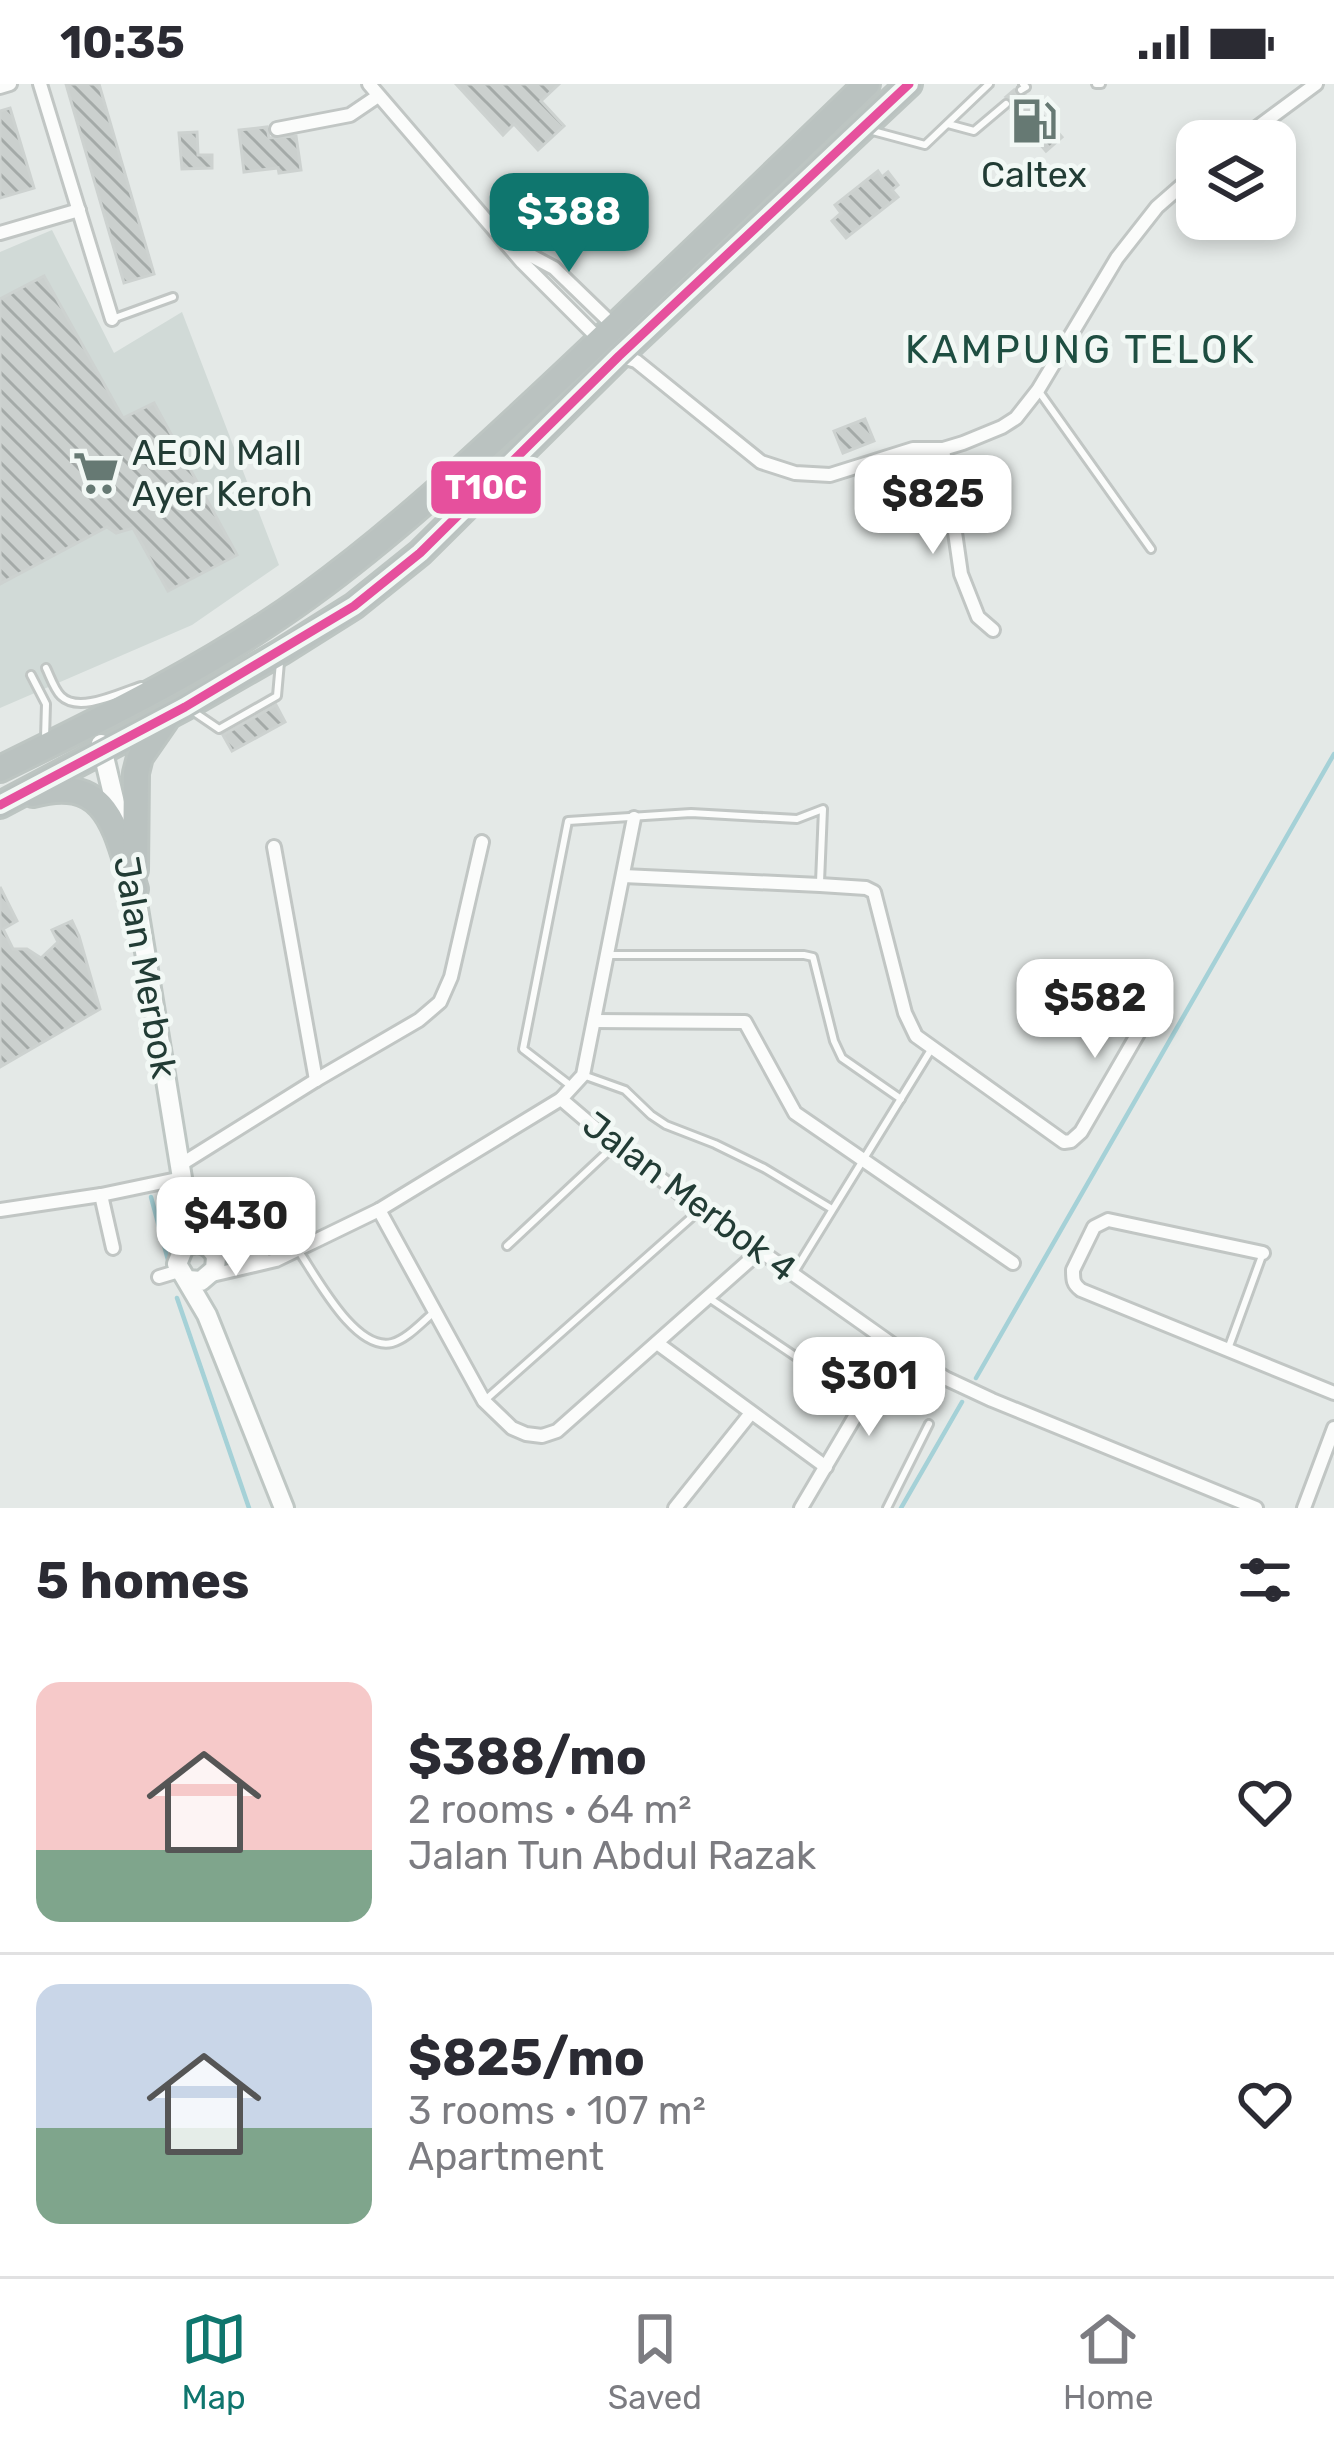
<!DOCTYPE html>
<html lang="en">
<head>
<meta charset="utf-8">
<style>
  :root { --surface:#fff; --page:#f7f7f7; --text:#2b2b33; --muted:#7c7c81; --line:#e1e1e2; --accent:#0f766e }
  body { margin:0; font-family:Rubik,sans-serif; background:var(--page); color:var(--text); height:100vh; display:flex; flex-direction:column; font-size:45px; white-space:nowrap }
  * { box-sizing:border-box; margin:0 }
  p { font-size:39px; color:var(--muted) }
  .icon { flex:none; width:66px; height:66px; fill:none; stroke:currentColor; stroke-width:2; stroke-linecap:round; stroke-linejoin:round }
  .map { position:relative; height:1424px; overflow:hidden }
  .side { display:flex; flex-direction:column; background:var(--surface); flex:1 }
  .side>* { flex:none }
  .tools { position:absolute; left:1176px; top:36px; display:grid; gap:24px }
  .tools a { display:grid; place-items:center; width:120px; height:120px; border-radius:24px; background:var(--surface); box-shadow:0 6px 18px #0003; font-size:60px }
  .price { position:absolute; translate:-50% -102px; padding:0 27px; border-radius:24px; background:#fff; color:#222; font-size:39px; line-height:78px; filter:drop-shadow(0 3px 6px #0008) }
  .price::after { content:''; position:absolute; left:50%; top:72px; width:36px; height:27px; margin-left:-18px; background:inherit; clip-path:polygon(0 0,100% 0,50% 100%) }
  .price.current { background:var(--accent); color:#fff }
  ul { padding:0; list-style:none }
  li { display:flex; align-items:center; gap:36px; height:300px; padding:0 36px }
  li+li { border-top:3px solid var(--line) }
  li span { display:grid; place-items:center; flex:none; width:336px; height:240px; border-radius:24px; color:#555 }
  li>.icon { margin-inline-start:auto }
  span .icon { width:144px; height:144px; fill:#fffc; stroke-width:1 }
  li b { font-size:51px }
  h2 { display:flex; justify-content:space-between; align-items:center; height:144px; padding:0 36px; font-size:51px }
  .status { display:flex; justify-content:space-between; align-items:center; height:84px; padding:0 60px; background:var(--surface); direction:ltr }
  .status svg { height:33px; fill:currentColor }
  .tabs { display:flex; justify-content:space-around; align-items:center; height:168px; border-top:3px solid var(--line); background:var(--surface); font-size:33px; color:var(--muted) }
  .tabs a { display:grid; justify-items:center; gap:6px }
  .tabs .current { color:var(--accent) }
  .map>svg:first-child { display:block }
</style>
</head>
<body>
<div class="status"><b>10:35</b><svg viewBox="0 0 49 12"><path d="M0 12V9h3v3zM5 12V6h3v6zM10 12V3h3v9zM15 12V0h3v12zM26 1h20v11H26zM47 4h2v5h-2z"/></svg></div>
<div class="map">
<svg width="1334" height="1424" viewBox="0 0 1334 1424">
  <defs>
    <pattern id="building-back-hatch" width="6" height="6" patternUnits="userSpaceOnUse" patternTransform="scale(3)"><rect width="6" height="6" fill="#cbd0ce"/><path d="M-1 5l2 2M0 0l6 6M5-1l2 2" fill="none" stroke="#a4aaa8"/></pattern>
  </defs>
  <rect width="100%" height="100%" fill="#e4e9e7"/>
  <!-- built -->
  <polygon fill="#d1dad7" points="52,146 114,269 182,228 279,481 192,541 0,624 0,168"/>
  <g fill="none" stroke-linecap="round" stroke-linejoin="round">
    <!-- stream -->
    <g stroke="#a5d1d7" stroke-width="4.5">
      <polyline points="151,1113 168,1176"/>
      <polyline points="177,1214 249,1424"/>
      <polyline points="976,1294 1334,670"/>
      <polyline points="901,1424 962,1318"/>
    </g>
  </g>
  <!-- building -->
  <g fill="url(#building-back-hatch)" stroke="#cdd2d0" stroke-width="3">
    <polygon points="66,0 99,0 154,190 124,199"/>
    <polygon points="456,0 559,0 541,17 564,42 538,66 514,40 503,51"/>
    <polygon points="1014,6 1018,13 1026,12 1062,53 1046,67 1011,26 1013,18 1006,13"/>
    <polygon points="10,24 34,104 0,114 0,27"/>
    <polygon points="267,43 269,54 296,52 301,86 279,89 278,84 244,88 239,46"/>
    <polygon points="197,48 198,71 212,71 212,84 182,85 179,49"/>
    <polygon points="878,87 882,93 888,88 898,101 892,106 898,113 846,154 832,137 841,129 835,121"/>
    <polygon points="44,192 123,334 154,319 237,471 168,507 133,444 116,449 107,443 0,500 0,215"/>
    <polygon points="865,335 874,357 843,369 834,347"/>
    <polygon points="276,621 285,638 232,667 223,651"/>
    <polygon points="0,803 17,837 3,845 13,865 27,865 41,874 58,858 52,846 72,837 79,852 100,925 0,983"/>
  </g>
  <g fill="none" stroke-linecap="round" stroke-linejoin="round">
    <!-- lane casing -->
    <g stroke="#c1c6c4" stroke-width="12">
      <g id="lane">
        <polyline points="1096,0 1101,0"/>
        <polyline points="1021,6 1026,3 1023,0"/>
        <polyline points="948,40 974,47 1006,20"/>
        <polyline points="869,46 925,61 989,0"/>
        <polyline points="115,234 173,213"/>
        <polyline points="1040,309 1151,465"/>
        <path d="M 46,584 C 50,592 54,605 61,612 C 79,630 121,608 141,602"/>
        <polyline points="31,591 46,620 45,654"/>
        <polyline points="194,628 219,645 277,612 280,578"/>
        <polyline points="610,871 804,871 813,873 834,957 842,974 901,1015"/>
        <polyline points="583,991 625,1006 651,1031 666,1041 715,1060 764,1084 832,1125"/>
        <polyline points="571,1002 523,965 568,737 691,729 797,735 823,725 820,798"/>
        <polyline points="507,1162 614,1062"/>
        <path d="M 298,1166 C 316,1192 355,1268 392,1259 C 407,1255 421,1239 432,1230"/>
        <polyline points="793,1190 932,964"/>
        <polyline points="709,1214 863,1318"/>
        <polyline points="1228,1265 1263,1169"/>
        <polyline points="484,1317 701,1125"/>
        <polyline points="887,1424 929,1340"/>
      </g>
    </g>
    <!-- street casing -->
    <g stroke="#c1c6c4" stroke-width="18">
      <g id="street">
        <polyline points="40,0 112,235"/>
        <polyline points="369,0 522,178 601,257"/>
        <polyline points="0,3 10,0"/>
        <polyline points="277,45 350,31 378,12"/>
        <polyline points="1239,57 1316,0"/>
        <polyline points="0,149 79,126"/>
        <polyline points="509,160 554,184 615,243"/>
        <polyline points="622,273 636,277 761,378 795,389 830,391 913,365 943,365 963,359 1002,343 1016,334 1038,306 1117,174 1157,123 1197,88"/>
        <polyline points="943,365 961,490 978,533 993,546"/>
        <polyline points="274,763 316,996"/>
        <polyline points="623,792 820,801 866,804 874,808 905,929 916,952 1064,1058 1071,1057 1081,1048 1151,927"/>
        <polyline points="594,937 745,938 795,1029 1013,1179"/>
        <polyline points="561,1015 615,1061 701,1125 896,1263 947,1295 992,1316 1256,1424"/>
        <polyline points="180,1081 316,996 419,936 440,918 451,893 482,758"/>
        <polyline points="101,1111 113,1164"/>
        <polyline points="0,1126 101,1111 182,1094"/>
        <polyline points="379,1126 484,1317 512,1344 526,1350 542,1352 557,1347 760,1167"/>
        <polyline points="212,1164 263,1174"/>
        <path d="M 1263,1169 L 1108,1136 L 1094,1143 L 1073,1186 C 1073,1196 1073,1200 1081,1206 L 1334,1309"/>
        <polyline points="212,1191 276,1176 379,1126 561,1015 583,991 634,734"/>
        <polyline points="159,1193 179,1187"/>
        <polyline points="657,1259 826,1383"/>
        <polyline points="675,1424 751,1329"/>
        <polyline points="801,1424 896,1263"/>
        <polyline points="1304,1424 1334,1344"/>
      </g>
    </g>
    <!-- secondary casing -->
    <g stroke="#bfc7c4" stroke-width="24">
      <g id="secondary">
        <polyline points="101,660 121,744"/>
        <polyline points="133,794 182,1094 186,1131 184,1163"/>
        <path d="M 188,1196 L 201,1197 L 215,1185 L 216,1173 C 210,1159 197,1156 184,1163 L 177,1180 L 207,1231 L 284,1424"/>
      </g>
    </g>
    <!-- highway casing -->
    <g stroke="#bdc5c2" stroke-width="30">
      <g id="highway">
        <path d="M 0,685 C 106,633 213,581 309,511 C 393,450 468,380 544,309 C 653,207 760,103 867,0"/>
        <path d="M 33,710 C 110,689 116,748 135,805"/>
        <polyline points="0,721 185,623 281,568 354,522 420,469 619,272 909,0"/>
        <polyline points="135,786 136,689 140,673 165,637"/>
      </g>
    </g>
    <!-- lane -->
    <use href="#lane" stroke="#fbfcfb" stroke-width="6"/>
    <!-- street -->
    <use href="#street" stroke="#fbfcfb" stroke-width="12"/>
    <!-- secondary -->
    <use href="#secondary" stroke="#fbfcfb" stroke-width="18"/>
    <!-- highway -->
    <use href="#highway" stroke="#bac2c0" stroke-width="24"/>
    <!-- bus-1 casing -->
    <g stroke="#f2f8f5" stroke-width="18">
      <polyline id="bus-1" points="0,721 185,623 354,522 420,469 619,272 909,0"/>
    </g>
    <!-- bus-1 -->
    <use href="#bus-1" stroke="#e6509d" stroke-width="9"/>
  </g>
  <!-- icons -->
  <defs>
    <g id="fuel-bare" transform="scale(3.6)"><path d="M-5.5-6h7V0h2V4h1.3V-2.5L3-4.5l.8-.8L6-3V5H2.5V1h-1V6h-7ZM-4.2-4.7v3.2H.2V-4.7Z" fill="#667973" stroke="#f2f8f5" stroke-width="2.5" paint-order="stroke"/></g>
    <g id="supermarket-bare" transform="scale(3.6)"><path d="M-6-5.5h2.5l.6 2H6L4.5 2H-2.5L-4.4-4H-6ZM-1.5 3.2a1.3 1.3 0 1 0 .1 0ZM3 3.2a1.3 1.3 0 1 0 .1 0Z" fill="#667973" stroke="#f2f8f5" stroke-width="2.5" paint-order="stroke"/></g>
  </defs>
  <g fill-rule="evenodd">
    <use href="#fuel-bare" x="1034" y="37"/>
    <use href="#supermarket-bare" x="96" y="389"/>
  </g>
  <g text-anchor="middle" stroke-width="10" stroke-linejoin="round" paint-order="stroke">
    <!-- poi labels -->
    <g font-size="36" fill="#223c35" stroke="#f2f8f5">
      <text x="1034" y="103">Caltex</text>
      <text x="132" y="381" text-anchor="start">AEON Mall<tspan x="132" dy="41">Ayer Keroh</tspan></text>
    </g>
    <!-- street labels -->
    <g font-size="36" fill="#223c35" stroke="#f2f8f5">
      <text transform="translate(146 883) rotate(80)" y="13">Jalan Merbok</text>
      <text transform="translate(690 1112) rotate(37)" y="13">Jalan Merbok 4</text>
    </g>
    <!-- neighbourhood labels -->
    <g font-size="39" letter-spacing="3" fill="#1e4e41" stroke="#f2f8f5">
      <text x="1081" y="279">KAMPUNG TELOK</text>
    </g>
  </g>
  <rect stroke="#f2f8f5" stroke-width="4.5" x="429" y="375" width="114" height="57" rx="12" fill="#e6509d"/>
  <g font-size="33" text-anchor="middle" font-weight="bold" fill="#fff">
    <text x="486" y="415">T10C</text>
  </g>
</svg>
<div class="tools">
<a><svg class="icon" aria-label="layers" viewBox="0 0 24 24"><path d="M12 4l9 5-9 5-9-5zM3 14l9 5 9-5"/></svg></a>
</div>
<b class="price current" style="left:569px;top:191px">$388</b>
<b class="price" style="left:933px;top:473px">$825</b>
<b class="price" style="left:1095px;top:977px">$582</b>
<b class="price" style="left:236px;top:1195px">$430</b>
<b class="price" style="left:869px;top:1355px">$301</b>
</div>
<section class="side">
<h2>5 homes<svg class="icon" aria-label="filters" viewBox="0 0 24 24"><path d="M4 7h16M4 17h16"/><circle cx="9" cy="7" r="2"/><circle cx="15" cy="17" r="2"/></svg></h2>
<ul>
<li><span style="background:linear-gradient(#f6c9c9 70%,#7fa58c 0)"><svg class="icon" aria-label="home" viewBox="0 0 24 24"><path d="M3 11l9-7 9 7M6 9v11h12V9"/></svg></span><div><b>$388/mo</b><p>2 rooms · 64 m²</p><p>Jalan Tun Abdul Razak</p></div><svg class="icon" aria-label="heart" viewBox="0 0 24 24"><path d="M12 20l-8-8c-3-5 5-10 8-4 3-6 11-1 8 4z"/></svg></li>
<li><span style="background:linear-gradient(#c9d6e8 60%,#7fa58c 0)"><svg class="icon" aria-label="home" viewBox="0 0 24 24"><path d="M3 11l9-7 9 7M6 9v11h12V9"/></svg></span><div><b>$825/mo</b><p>3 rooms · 107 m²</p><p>Apartment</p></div><svg class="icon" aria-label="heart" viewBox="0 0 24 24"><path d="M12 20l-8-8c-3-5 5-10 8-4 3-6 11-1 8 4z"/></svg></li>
</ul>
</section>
<nav class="tabs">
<a class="current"><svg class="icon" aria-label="map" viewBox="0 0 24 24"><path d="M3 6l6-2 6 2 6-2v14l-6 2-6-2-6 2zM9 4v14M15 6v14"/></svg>Map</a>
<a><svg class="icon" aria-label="saved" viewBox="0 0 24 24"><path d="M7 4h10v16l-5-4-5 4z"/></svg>Saved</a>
<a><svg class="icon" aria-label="home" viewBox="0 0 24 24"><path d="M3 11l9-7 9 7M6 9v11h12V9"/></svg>Home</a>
</nav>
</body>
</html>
